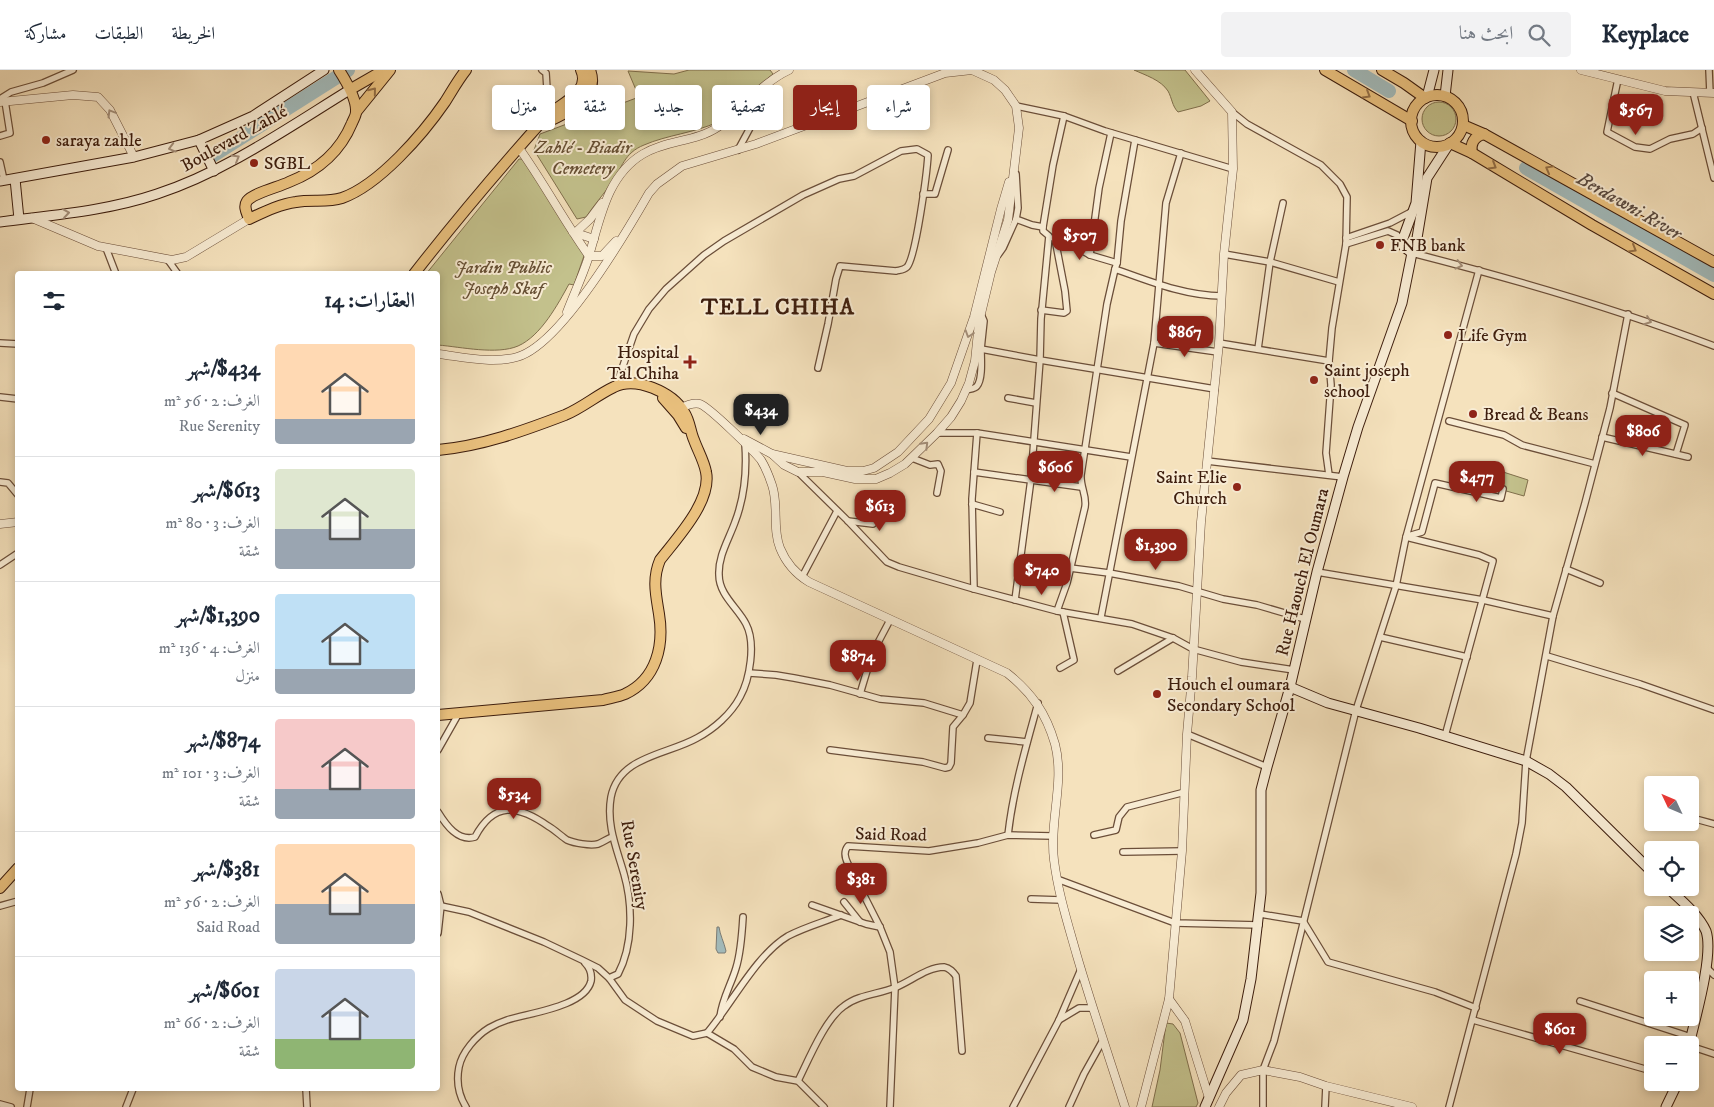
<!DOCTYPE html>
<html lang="ar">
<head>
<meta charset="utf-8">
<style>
  :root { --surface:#fff; --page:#f2f2f3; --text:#1f2937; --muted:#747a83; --line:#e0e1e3; --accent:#8f2418 }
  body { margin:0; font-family:"IM FELL DW Pica",Amiri,serif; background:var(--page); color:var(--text); direction:rtl; height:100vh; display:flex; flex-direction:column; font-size:19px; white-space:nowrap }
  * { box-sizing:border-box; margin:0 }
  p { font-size:16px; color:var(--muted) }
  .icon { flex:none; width:28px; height:28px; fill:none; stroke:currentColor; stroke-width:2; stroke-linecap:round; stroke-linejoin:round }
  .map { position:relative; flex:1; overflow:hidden; direction:ltr }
  .panel { position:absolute; left:15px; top:201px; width:425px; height:820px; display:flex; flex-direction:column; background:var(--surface); border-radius:5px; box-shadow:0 2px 8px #0003; direction:rtl }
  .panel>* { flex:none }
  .hud { position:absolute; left:455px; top:15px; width:475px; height:45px; direction:rtl; display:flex; gap:10px }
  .needle { width:32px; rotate:314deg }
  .controls { position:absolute; left:1644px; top:706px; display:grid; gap:10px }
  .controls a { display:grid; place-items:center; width:55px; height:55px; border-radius:5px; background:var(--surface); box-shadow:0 2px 8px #0003; font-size:25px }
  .price { position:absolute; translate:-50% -42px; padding:0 11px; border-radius:10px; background:var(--accent); color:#fff; font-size:16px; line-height:32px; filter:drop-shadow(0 1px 2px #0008) }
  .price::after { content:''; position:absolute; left:50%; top:30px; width:15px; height:11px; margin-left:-8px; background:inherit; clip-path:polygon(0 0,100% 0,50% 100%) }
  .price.selected { background:#222; color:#fff }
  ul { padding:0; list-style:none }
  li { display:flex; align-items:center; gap:15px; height:125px; padding:0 25px }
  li+li { border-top:1px solid var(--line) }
  li span { display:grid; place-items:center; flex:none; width:140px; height:100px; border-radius:5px; color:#555 }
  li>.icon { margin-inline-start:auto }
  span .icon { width:60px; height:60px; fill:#fffc; stroke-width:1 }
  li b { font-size:21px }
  h2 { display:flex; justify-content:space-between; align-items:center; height:60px; padding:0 25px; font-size:21px }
  .pill { padding:0 18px; border-radius:5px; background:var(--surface); box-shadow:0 2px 8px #0003; font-size:18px; line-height:45px }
  .pill.selected { background:var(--accent); color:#fff }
  header { display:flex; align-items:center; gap:30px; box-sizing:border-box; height:70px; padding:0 25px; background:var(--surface); border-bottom:1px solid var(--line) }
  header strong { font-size:24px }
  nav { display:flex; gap:28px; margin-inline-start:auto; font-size:18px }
  .search { width:350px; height:45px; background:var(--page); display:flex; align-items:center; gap:12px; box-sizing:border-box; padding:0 18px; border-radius:5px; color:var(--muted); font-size:19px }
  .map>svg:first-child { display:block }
</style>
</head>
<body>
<header>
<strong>Keyplace</strong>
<div class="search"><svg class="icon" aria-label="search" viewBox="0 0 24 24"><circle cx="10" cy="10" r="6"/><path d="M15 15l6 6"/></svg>ابحث هنا</div>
<nav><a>الخريطة</a><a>الطبقات</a><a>مشاركة</a></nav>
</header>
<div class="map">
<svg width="1714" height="1037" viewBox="0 0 1714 1037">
  <rect width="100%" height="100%" fill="#f5e2bd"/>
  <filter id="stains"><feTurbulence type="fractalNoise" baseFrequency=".004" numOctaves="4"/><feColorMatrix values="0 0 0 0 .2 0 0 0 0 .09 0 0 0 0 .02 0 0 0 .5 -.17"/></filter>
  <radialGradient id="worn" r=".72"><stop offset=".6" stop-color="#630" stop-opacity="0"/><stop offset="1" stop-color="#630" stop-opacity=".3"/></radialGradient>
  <!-- green -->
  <g fill="#c3c18c" stroke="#806f4c">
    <path d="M 689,0 L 770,0 L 773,4 L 718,52 C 694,63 667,65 644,75 C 624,83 622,98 612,112 C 604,124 594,135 586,147 L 577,149 L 534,80 L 540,64 L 639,27 L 628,1 L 674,4 Z"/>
    <path d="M 1134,0 L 1185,0 L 1210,31 L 1201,36 L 1178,42 C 1172,36 1172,28 1168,21 C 1161,10 1145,5 1134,0 Z"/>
    <circle cx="1439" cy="49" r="17"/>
    <path d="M 519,89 L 525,89 L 586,180 L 574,215 L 569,214 C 558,234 541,266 518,276 C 497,285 461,277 438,275 L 438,204 L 426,204 Z"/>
    <polygon points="1497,400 1528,410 1524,426 1492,417"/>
    <polygon points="1166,953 1173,954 1180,963 1198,1033 1196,1037 1152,1037 1160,1000"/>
  </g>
  <!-- water -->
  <path fill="#a2bbbc" stroke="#7a7c76" d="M 717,857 L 719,857 C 720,865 724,872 726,881 L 725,883 L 718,883 L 716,879 Z"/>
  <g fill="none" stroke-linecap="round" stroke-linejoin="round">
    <!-- river -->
    <g stroke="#a2bbbc" stroke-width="14">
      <polyline points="1354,0 1389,21"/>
      <polyline points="212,86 348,0"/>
      <polyline points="1526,98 1714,205"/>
    </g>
    <!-- minor casing -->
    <g stroke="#6b4e39" stroke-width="8">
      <g id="minor">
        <polyline points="542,0 546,3 547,19 545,30 554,40"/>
        <polyline points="1709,0 1710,23"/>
        <polyline points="1618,9 1607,62 1635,77 1650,79 1670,69 1693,64 1702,58"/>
        <polyline points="1693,22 1714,108"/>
        <polyline points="0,29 11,22 43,13 73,0"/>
        <polyline points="1016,36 1064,46 1105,61 1233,99"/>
        <polyline points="1232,42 1247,54 1321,95 1340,114 1347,127 1346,174 1332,258 1329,291 1331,315 1326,383 1329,405"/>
        <polyline points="1064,46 1053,95 1043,157 1043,161 1049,166 1041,249 1040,290 1215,319"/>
        <polyline points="0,66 10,63 5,31"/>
        <polyline points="738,80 751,56 760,45"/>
        <polyline points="0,92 4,110"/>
        <polyline points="1016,104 1018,138 1016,149 1032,155 1043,157"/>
        <polyline points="923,124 935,124 948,80"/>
        <polyline points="1053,168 1069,173 1090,185 1117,193"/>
        <polyline points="1346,168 1390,153 1413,141"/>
        <polyline points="1346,174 1388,161 1397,165 1402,171"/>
        <polyline points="106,178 116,204"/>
        <path d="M 1412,183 C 1514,209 1615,238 1714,276"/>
        <polyline points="1224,184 1270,192 1339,212"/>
        <polyline points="998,185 1003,178 1016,149"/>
        <polyline points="1090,185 1099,118 1111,63"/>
        <polyline points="168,190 178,204"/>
        <polyline points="1115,199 1117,193 1121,151 1135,70"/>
        <polyline points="1041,240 1064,243 1067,241 1065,221 1055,169"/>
        <polyline points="981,244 984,251 981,279 1040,290 1031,409 1015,530"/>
        <polyline points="0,273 18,274"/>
        <polyline points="1154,273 1218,282"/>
        <polyline points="1219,273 1329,291"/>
        <polyline points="1258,279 1270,192 1283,133"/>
        <path d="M 616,316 L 634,264 L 649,239 L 666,219 L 704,185 L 724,171 L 803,125 L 839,109 L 854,106 L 901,81 L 917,79 L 928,85 C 927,102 916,187 907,197 C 904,200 900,200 896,201 L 840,196 L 836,209 L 828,254 L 818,298"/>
        <path d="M 966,320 C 970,319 975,319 977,316 C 983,309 981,288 981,279"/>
        <polyline points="1612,323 1685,355 1676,384"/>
        <polyline points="0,327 18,329"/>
        <polyline points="1008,328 1036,333"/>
        <polyline points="1449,351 1504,365 1522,375 1595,394"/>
        <polyline points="937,363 977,363 1131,387"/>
        <polyline points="1602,367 1688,387"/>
        <polyline points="912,388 930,395 938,394 941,401 937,423"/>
        <polyline points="1207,391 1343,407"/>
        <polyline points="798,402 848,451 887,492 899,497 974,519 1057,541 1132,554 1173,568 1193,579 1241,592 1294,600"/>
        <polyline points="974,402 1081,417"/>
        <polyline points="0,412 8,413 18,425"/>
        <polyline points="972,434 1000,442"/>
        <polyline points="848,451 873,454 879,448 883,428"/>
        <polyline points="1408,466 1422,462 1435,413 1501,428 1503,419"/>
        <polyline points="1406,467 1479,485 1493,491 1445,666"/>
        <polyline points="0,495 18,483"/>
        <polyline points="1070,498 1109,503 1179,516 1223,529 1257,535 1305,549"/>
        <polyline points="1566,499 1600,513"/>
        <polyline points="1317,502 1483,530 1553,546"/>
        <polyline points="802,507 837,441"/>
        <polyline points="974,519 972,429 977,363"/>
        <path d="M 1057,541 L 1067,513 L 1085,437 C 1087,425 1080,417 1081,405 L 1107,234 L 1115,199 C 1149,211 1185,226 1222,226"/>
        <polyline points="1101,547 1154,273 1166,133 1181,83"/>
        <polyline points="1380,567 1467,587"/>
        <polyline points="1547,586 1640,614 1714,640"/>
        <polyline points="1060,598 1074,590 1063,542"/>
        <polyline points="1118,601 1173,568"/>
        <polyline points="749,603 776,605 794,608 830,615 880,629 924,633 963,645"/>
        <polyline points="860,624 872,584 890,550"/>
        <polyline points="1187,664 1267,697"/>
        <polyline points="988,668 1027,672"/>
        <polyline points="438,680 459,643"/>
        <polyline points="830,680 923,692 945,698 949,697 951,693 953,657 963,645 970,633 977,590"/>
        <path d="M 438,742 C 446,755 458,772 475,767 C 494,731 518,735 548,756 C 555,760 561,766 567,770 C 574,773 590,776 598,774 C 603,772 607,769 612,767"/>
        <polyline points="1692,748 1714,754"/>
        <path d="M 1008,765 C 1013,720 1026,677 1038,633"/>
        <polyline points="1094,765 1116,760 1119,747 1127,737 1185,722"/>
        <polyline points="1123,782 1182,781"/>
        <polyline points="1057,809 1175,853 1259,855"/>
        <polyline points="438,824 441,836 438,863"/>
        <polyline points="1031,829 1061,830"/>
        <polyline points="844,832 860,852"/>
        <polyline points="812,835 866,854 880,857"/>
        <polyline points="0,836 18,831"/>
        <polyline points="441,836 469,842 544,872 582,890 598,898 609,908 625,930 657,951 693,966 707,963 734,979 752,997 776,1007 798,1011 824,1037"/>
        <polyline points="1260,844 1303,851 1328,892 1435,922 1476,938"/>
        <polyline points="1708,899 1714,905"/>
        <path d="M 609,908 L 618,904 C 633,876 633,835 624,804 C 617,779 606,755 611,727 C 619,686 667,685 697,668 C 714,659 731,644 740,627 C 750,609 756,573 746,554 C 738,538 719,525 719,505 C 718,486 729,469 735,452 C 745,426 747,401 745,374"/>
        <polyline points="1580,931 1691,967"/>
        <path d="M 720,947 C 722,929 731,915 736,898 C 741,882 742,864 743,847"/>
        <polyline points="1059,950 1079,938 1093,938"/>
        <polyline points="1473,950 1652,1001"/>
        <path d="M 707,963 C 731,935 756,885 788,866 C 805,857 824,852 841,845"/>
        <polyline points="1690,976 1714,984"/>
        <path d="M 798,1011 C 808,991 825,949 844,936 C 858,925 878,924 894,918 C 910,912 927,897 944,897 C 950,898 953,902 956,906 L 962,981"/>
        <polyline points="306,1019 307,1037"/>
        <polyline points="0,1034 11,1037"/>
        <polyline points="27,1037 30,1019"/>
        <polyline points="126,1037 133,1019"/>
        <path d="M 466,1037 C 458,1024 456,1012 459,997 C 462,982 476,966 489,958 C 494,955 501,952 507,950 C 528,943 585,937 591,911 C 592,904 590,898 585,893"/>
        <path d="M 890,1037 L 895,918 L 890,882 L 880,857 L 848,794 C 845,788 843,782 848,776 L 929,781 L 978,773 L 1008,765 L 1053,766"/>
        <polyline points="1013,1037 1059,950 1081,899"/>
        <polyline points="1069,1037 1084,1004 1103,970"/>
        <polyline points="1263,1037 1263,1000 1274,971 1356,640 1396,516 1406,467 1479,200"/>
        <polyline points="1325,1037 1326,1016"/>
        <polyline points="1449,1037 1516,784 1522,753 1526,691 1553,546 1585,433 1610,338 1628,244"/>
      </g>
    </g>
    <!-- tertiary casing -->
    <g stroke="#6b4e39" stroke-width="9">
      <g id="tertiary">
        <polyline points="1581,0 1665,21 1714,23"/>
        <polyline points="0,32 73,25 98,27 110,40 134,87"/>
        <path d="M 519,78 C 544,113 564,151 589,186 L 602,186 L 616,171"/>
        <polyline points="32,148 98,176 172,190 186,187 249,149"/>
        <polyline points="573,162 594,169"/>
        <polyline points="575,163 590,149 602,133"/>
        <path d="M 567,242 C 574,224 582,207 588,189 C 600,151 606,106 643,84 C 666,70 696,72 718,57 C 743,39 761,13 789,0"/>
        <path d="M 438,284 C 463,287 492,294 517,287 C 561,275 626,163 649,123 L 657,114 L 682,96 L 756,74 L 945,3 L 972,0 L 994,10 L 1005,20 L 1016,36 L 1019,58 L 1008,150 L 991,202 L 979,252 L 975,291 L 969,313 L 961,331 L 951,347 L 937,363 L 905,394 L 890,403 L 876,409 L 855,409 L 823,402 L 798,402 L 784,395 L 772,384"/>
        <path d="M 678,340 C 683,336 694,332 700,334 C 709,337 754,381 761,390 C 766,398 769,406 772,415 C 779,435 772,458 780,478 C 786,493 796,504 809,512 L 1007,603 C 1032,623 1046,643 1055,674 C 1065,712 1049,752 1054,790 C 1058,823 1068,854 1077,886 C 1092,937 1109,987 1125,1037"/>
        <polyline points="744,369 772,384 847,401 863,401 874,398 898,382 929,349 951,313 974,247 1001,139 1009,112"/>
        <polyline points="0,454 18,452"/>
        <polyline points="1169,929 1185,951 1209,1028"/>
        <polyline points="1141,1037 1169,929 1182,781 1187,664 1192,607 1201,452 1219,273 1224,184 1233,99 1232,42 1195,0"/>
        <polyline points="1219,1037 1226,1023 1241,1005 1263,1000 1300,1007 1326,1016 1412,1037"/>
      </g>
    </g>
    <!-- secondary casing -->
    <g stroke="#3d1d0d" stroke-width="11">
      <g id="secondary">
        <polyline points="1445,26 1448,0"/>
        <polyline points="1427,27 1434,0"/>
        <polyline points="199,70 214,101"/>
        <polyline points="15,109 19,149"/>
        <polyline points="0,111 134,87 199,70 253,46 324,0"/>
        <path d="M 0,152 C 53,145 107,141 157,124 C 227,101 289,57 351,19"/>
        <polyline points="1412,183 1404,177 1402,171 1416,133 1421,71"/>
        <polyline points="1290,617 1328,633 1419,658 1526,691 1549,704 1566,717 1652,802"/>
        <path d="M 1668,818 C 1681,830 1699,845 1706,861 C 1714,885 1695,949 1689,975"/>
        <polyline points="1205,1037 1243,950 1251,909 1261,823 1261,720 1267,697 1290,617 1317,502 1343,407 1358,357 1402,233 1412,183 1416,174 1427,108 1449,74"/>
        <polyline points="1666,1037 1678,1012"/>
      </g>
    </g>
    <!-- trunk casing -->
    <g stroke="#3d1d0d" stroke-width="12">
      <g id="trunk">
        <path d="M 339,0 C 346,11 357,29 356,42 C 356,46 353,50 352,53 C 340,82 317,101 289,112 C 279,117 253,123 247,131 C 243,137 247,143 249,149 C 264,142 280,134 296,132 C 312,129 327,133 342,128 C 379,115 423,64 445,32 C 452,21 458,10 466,0"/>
        <polyline points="1325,0 1412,51"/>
        <polyline points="1382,0 1404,13 1425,28"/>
        <polyline points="351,19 384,0"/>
        <circle cx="1437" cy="51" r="26"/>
        <polyline points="356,42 390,0"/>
        <path d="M 545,53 C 565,44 601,28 590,0"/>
        <polyline points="1463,55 1484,64 1714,192"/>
        <polyline points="1450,73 1472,83 1592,155 1714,224"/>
        <path d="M 1472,83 C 1470,74 1474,66 1484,64"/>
        <path d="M 414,204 C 456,150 500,98 545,48 C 557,34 592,24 581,0"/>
        <polyline points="663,328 678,345 686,358"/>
        <path d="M 438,380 C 482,376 523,361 565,345 C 582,338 597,325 614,317 C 636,306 672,322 684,342 C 690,351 690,361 694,370 C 698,381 704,391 706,402 C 712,431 677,468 660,490 C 652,509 656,525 659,544 C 664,575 657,609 625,624 C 618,627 610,628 603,630 L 438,645"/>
        <polyline points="0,818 18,798"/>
      </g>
    </g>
    <!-- minor -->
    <use href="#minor" stroke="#f8ecd4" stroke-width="5.5"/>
    <!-- tertiary -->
    <use href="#tertiary" stroke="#f8ecd4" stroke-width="8"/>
    <!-- secondary -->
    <use href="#secondary" stroke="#f8ecd4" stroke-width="9"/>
    <!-- trunk -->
    <use href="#trunk" stroke="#eac17e" stroke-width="10"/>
  </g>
  <!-- one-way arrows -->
  <defs><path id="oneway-chevron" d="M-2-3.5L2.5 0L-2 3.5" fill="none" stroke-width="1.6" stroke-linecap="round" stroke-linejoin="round" transform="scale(1.25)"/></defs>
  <g stroke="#946f46">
    <use href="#oneway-chevron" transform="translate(373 21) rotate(-51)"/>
    <use href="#oneway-chevron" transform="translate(1367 25) rotate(31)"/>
    <use href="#oneway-chevron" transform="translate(1493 96) rotate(31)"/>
    <use href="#oneway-chevron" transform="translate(1549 99) rotate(-151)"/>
    <use href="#oneway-chevron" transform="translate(1633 179) rotate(30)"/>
  </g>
  <g stroke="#a48f7a">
    <use href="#oneway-chevron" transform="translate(111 43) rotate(-121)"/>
    <use href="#oneway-chevron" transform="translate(172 78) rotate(165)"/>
    <use href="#oneway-chevron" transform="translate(236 88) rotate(-30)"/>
    <use href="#oneway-chevron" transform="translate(66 143) rotate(-8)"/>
    <use href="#oneway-chevron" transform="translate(1459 195) rotate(14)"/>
    <use href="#oneway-chevron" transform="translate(1648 251) rotate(20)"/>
    <use href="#oneway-chevron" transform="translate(969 264) rotate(108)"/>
    <use href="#oneway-chevron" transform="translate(925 375) rotate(-45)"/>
  </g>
  <!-- markers -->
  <g fill="#8f2418" stroke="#f8ecd4" stroke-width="2">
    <circle cx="46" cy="70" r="5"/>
    <circle cx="254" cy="93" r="5"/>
    <circle cx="1380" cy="175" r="5"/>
    <circle cx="1448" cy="265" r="5"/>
    <path d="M687.5 284.5h5v5h5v5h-5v5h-5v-5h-5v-5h5z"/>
    <circle cx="1314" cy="310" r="5"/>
    <circle cx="1473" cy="344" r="5"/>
    <circle cx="1237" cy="417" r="5"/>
    <circle cx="1157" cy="624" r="5"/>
  </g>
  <g text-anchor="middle" stroke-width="4" stroke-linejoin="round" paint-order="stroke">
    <!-- street labels -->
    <g font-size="18" fill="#3d1d0d" stroke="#f8ecd4">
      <text transform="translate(234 68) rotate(-29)" y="6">Boulevard Zahlé</text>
      <text transform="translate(1302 502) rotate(-76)" y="6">Rue Haouch El Oumara</text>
      <text transform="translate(891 764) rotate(1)" y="6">Said Road</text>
      <text transform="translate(635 795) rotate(80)" y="6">Rue Serenity</text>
    </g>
    <!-- poi labels -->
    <g font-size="18" fill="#3d1d0d" stroke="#f8ecd4" text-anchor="start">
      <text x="56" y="76">saraya zahle</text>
      <text x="264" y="99">SGBL</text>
      <text x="1390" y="181">FNB bank</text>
      <text x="1458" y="271">Life Gym</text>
      <text x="679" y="288" text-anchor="end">Hospital<tspan x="679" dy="21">Tal Chiha</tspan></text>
      <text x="1324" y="306">Saint joseph<tspan x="1324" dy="21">school</tspan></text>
      <text x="1483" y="350">Bread &amp; Beans</text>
      <text x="1227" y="413" text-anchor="end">Saint Elie<tspan x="1227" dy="21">Church</tspan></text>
      <text x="1167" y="620">Houch el oumara<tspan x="1167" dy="21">Secondary School</tspan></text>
    </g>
    <!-- park labels -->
    <g font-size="18" font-style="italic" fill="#654e33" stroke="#f8ecd4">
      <text x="583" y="83">Zahlé - Biadir<tspan x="583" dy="21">Cemetery</tspan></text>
      <text x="503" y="203">Jardin Public<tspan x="503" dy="21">Joseph Skaf</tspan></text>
    </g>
    <!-- water labels -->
    <g font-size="19" font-style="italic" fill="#5b4c42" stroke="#f8ecd4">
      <text transform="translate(1630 135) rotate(30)" y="7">Berdawni River</text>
    </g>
    <!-- district labels -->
    <g font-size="22" font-weight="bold" letter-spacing="1" fill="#3d1d0d" stroke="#f8ecd4">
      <text x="778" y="244">TELL CHIHA</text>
    </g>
  </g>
  <rect width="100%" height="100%" filter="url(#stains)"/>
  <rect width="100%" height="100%" fill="url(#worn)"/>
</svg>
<div class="controls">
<a><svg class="needle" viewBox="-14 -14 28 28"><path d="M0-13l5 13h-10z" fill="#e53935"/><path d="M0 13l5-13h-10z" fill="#747a83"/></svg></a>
<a><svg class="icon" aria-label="locate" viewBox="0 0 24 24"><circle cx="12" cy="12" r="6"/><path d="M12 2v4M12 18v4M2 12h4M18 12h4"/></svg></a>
<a><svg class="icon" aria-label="layers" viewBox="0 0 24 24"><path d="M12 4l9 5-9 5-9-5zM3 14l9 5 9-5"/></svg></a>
<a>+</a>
<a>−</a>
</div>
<b class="price" style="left:1636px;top:66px">$567</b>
<b class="price" style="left:1080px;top:191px">$507</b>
<b class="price" style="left:1185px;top:288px">$867</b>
<b class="price selected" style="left:761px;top:366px">$434</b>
<b class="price" style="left:1643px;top:387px">$806</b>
<b class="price" style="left:1055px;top:423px">$606</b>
<b class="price" style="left:1477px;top:433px">$477</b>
<b class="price" style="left:880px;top:462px">$613</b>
<b class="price" style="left:1156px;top:501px">$1,390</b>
<b class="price" style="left:1042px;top:526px">$740</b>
<b class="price" style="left:858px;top:612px">$874</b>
<b class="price" style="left:514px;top:750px">$534</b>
<b class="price" style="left:861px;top:835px">$381</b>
<b class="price" style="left:1560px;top:985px">$601</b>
<div class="hud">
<a class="pill">شراء</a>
<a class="pill selected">إيجار</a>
<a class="pill">تصفية</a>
<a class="pill">جديد</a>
<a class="pill">شقة</a>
<a class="pill">منزل</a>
</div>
<section class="panel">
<h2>العقارات: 14<svg class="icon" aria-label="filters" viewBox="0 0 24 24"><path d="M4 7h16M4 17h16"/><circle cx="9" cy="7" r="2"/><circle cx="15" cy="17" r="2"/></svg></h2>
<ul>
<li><span style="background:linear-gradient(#ffd9b3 75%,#9aa5b1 0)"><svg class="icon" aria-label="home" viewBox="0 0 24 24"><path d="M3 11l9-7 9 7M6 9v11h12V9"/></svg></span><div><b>$434/شهر</b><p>الغرف: 2 · 56 m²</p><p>Rue Serenity</p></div></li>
<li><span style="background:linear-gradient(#dfe7d0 60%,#9aa5b1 0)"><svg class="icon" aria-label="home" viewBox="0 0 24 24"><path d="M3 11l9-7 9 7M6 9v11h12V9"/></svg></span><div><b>$613/شهر</b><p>الغرف: 3 · 80 m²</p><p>شقة</p></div></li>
<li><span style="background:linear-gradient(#bfe0f5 75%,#9aa5b1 0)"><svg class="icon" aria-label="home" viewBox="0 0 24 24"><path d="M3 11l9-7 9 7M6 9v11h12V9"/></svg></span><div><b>$1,390/شهر</b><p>الغرف: 4 · 136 m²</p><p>منزل</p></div></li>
<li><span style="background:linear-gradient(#f6c9c9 70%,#9aa5b1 0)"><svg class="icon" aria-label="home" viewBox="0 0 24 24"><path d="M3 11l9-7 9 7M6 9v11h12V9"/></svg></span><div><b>$874/شهر</b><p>الغرف: 3 · 101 m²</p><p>شقة</p></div></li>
<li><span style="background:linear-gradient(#ffd9b3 60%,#9aa5b1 0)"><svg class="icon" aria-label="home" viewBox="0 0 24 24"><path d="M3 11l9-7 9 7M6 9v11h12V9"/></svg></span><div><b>$381/شهر</b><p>الغرف: 2 · 56 m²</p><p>Said Road</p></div></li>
<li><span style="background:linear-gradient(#c9d6e8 70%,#8fb573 0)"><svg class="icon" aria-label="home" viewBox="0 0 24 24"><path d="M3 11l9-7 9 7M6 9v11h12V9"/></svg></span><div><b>$601/شهر</b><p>الغرف: 2 · 66 m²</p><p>شقة</p></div></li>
</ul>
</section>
</div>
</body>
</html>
